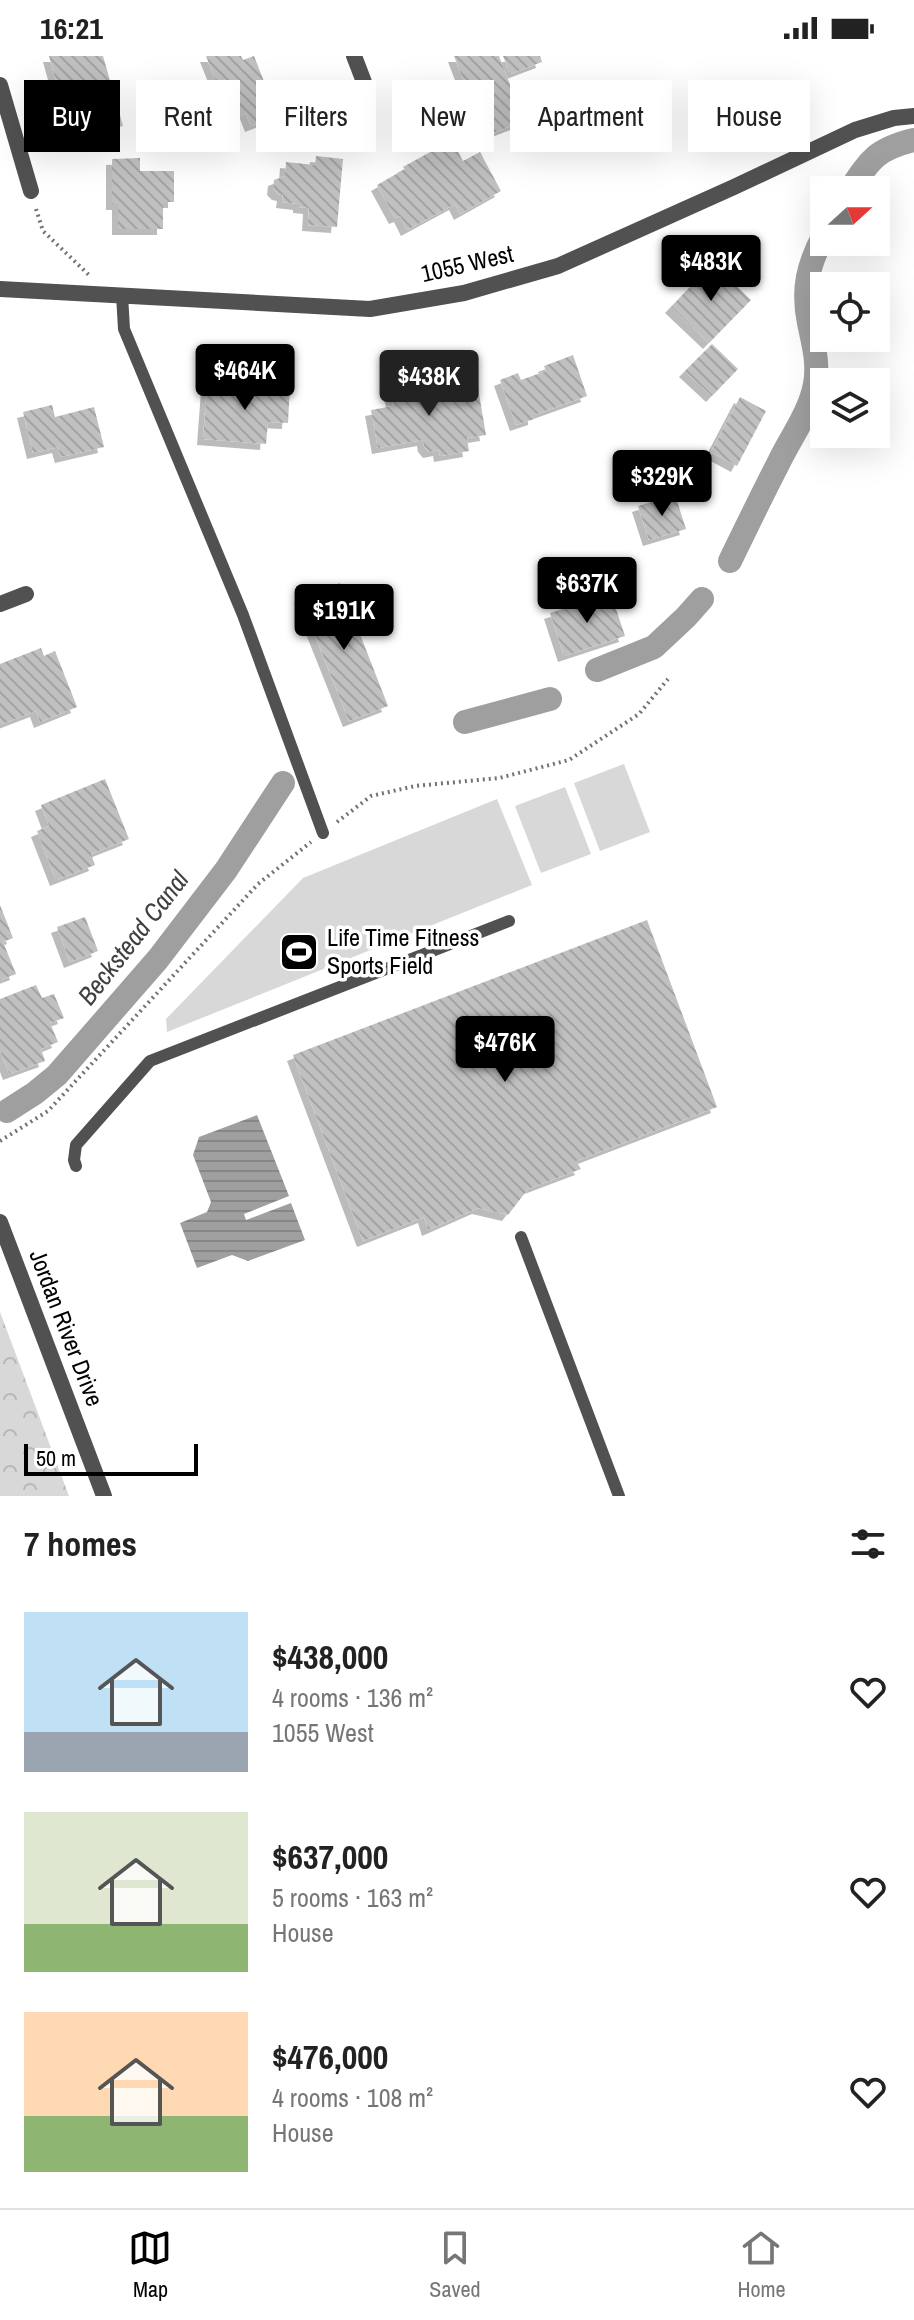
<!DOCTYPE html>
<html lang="en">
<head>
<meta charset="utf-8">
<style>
  :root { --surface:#fff; --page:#f2f2f2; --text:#222; --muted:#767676; --line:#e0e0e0; --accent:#000 }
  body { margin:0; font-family:"Archivo Narrow",sans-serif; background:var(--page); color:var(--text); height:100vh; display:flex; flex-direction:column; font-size:30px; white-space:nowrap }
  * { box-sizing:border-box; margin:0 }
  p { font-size:26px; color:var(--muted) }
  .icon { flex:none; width:44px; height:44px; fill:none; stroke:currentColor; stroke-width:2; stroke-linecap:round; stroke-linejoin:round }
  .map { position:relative; height:1440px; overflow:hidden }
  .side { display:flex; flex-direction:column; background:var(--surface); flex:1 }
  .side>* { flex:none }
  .banner { position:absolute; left:24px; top:24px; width:866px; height:72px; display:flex; gap:16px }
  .needle { width:52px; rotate:69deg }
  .tools { position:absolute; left:810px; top:120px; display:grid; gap:16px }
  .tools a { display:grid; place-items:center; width:80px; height:80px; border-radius:0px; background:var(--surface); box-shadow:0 8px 32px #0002; font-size:40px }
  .scale { position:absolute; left:24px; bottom:20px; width:174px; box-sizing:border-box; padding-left:8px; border:4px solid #000; border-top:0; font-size:22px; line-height:28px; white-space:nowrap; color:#000; -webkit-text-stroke:6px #fff; paint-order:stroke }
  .price { position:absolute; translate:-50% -68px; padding:0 18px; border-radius:8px; background:var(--accent); color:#fff; font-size:26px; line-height:52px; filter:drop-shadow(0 2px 4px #0008) }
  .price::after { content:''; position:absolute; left:50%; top:48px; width:24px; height:18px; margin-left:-12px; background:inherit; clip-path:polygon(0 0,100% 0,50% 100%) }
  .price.current { background:#222; color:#fff }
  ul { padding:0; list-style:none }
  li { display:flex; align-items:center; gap:24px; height:200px; padding:0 24px }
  li span { display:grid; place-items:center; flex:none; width:224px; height:160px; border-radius:0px; color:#555 }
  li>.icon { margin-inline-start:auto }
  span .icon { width:96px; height:96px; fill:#fffc; stroke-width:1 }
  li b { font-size:34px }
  h2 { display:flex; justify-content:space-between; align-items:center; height:96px; padding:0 24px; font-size:34px }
  .pill { padding:0 28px; border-radius:0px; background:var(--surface); box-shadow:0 8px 32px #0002; font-size:28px; line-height:72px }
  .pill.current { background:var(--accent); color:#fff }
  .status { display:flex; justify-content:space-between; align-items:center; height:56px; padding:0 40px; background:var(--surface); direction:ltr }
  .status svg { height:22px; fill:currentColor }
  .tabs { display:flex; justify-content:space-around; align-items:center; height:112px; border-top:2px solid var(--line); background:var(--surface); font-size:22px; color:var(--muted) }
  .tabs a { display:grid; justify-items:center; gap:4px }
  .tabs .current { color:var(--accent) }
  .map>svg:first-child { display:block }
</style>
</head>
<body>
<div class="status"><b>16:21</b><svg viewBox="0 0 49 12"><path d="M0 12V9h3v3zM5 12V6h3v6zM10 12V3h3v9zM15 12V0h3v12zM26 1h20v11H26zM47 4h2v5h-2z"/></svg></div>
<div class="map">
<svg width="914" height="1440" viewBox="0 0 914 1440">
  <defs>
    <pattern id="park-crowns" width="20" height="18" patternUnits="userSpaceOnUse" patternTransform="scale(2)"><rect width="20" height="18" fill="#d8d8d8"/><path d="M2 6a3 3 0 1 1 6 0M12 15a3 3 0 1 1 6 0" fill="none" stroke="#b8b8b8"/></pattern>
    <pattern id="water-rules" width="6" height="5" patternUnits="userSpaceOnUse" patternTransform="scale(2)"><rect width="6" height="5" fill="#9f9f9f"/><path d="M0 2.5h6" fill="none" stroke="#878787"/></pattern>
    <pattern id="building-back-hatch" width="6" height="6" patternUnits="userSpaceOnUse" patternTransform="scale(2)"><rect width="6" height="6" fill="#c0c0c0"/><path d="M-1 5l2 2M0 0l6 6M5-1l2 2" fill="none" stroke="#a3a3a3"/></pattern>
    <filter id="shadow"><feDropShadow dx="-6" dy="6" stdDeviation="0" flood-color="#0004"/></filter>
  </defs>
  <rect width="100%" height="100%" fill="#fff"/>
  <!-- grass -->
  <g fill="#d8d8d8">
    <polygon points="624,708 650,776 600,795 574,727"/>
    <polygon points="565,731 591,798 541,817 515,750"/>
    <polygon points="497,743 532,829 167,976 166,963 303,822"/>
  </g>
  <!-- park -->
  <polygon fill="url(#park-crowns)" points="0,1256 69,1440 0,1440"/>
  <!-- water -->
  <polygon fill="url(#water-rules)" points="257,1059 289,1140 244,1158 246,1164 291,1147 305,1184 248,1205 232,1199 197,1212 180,1167 207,1156 211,1146 193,1099 199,1081"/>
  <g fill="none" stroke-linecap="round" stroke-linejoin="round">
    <!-- canal -->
    <g stroke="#9f9f9f" stroke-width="24">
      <path d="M 850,134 C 870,103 877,93 914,84"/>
      <path d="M 730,505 C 746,472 762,439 779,406 C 791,381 810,356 815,328 C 819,307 813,287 809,267 C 802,233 808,209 824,179"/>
      <polyline points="597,614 654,591 686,561 702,543"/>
      <polyline points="465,666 550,643"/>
      <polyline points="7,1055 35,1037 57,1019 158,903 226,814 283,727"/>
    </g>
  </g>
  <!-- building -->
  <g fill="url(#building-back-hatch)" filter="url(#shadow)">
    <polygon points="49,0 103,0 123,70 90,79 75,31 59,36"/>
    <polygon points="206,0 241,0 243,4 254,0 267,33 274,30 285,57 251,70 246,57 232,63 225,48 214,53 205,29 216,25"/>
    <polygon points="454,0 499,0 524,65 485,80"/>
    <polygon points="503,0 540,0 542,6 510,18"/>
    <polygon points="452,84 463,105 480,96 501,135 460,158 455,148 407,174 400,160 395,162 377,129 405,113 403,111"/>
    <polygon points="316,100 343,103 337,171 308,169 309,152 299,151 299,148 282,146 283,139 278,138 273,133 274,124 285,120 286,106 315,109"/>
    <polygon points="140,102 140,115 174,115 174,146 163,146 163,173 118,173 118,148 112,148 112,103"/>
    <polygon points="713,207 751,244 709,287 671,251"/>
    <polygon points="712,288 738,313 712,340 685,315"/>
    <polygon points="573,299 587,340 534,359 534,363 516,369 500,324 518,317 521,324 546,315 544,310"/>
    <polygon points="423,321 426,341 478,332 486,379 467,382 469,395 440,400 439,394 429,396 424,390 423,384 378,392 371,354 393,350 388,327"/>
    <polygon points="252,327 290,329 288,367 268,366 266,388 203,383 207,329 245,332 245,338 252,338"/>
    <polygon points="740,341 766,355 737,410 711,396"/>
    <polygon points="52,349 55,361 94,351 104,391 61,401 58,391 33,397 23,356"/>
    <polygon points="675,439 686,473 649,484 638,450"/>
    <polygon points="340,527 388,650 349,665 300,542"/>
    <polygon points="611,538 625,580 564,600 550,557"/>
    <polygon points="41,592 44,600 55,595 77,651 40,666 36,655 2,668 0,664 0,608"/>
    <polygon points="105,723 129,783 91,798 95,809 56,824 37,775 49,770 41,749"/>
    <polygon points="0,849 13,882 3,886 16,918 0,924"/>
    <polygon points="85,861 98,895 70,906 57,871"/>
    <polygon points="647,864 717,1051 576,1105 581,1113 528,1133 508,1159 478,1152 428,1174 424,1161 363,1185 293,999"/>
    <polygon points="36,929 42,942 54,938 64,962 50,967 58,986 41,993 45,1005 9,1018 0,994 0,943"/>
  </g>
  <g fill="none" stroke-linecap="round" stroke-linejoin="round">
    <!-- path -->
    <g stroke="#737373" stroke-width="4" stroke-dasharray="2 4" stroke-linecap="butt">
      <polyline points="36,153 43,175 89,219"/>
      <polyline points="337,766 371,740 415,730 499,722 569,704 639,658 668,623"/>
      <polyline points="0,1085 48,1055 258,828 311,786"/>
    </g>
    <!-- service -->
    <g stroke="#515151" stroke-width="12">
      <polyline points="122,239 124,273 243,559 323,777"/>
      <polyline points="76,1110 74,1104 76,1089 150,1005 509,865"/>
      <polyline points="521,1181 619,1440"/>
    </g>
    <!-- minor -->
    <g stroke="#515151" stroke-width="16">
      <polyline points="354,0 364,26"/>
      <polyline points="0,29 31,135"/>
      <polyline points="0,233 370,253 464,237 558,210 734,131 855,74 894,62 914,60"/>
      <polyline points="0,548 26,538"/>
      <polyline points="0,1166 104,1440"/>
    </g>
  </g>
  <!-- icons -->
  <defs>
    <g id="stadium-square" transform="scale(2)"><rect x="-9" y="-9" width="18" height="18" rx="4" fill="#000" stroke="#fff"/><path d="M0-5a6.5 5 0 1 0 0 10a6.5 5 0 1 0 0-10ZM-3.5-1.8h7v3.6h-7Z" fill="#fff"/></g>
  </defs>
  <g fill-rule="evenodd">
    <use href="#stadium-square" x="299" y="896"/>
  </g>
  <g text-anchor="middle" stroke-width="7" stroke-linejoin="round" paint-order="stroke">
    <!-- street labels -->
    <g font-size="24" fill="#000" stroke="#fff">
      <text transform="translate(467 208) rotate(-13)" y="8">1055 West</text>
      <text transform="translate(66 1272) rotate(69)" y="8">Jordan River Drive</text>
    </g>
    <!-- poi labels -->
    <g font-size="24" fill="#000" stroke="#fff" text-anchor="start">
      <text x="327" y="890">Life Time Fitness<tspan x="327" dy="28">Sports Field</tspan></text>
    </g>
    <!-- water labels -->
    <g font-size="26" font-style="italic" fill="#404040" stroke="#fff">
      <text transform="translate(133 882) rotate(-52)" y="9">Beckstead Canal</text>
    </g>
  </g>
</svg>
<div class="tools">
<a><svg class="needle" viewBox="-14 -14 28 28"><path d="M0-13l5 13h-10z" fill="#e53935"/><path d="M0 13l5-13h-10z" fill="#767676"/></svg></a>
<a><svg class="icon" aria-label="locate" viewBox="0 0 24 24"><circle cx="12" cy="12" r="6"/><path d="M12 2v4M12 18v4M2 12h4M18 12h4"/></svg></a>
<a><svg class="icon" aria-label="layers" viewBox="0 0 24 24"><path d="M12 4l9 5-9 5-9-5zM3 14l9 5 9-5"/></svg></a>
</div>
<div class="scale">50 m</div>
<b class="price" style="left:711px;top:247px">$483K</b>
<b class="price" style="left:245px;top:356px">$464K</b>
<b class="price current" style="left:429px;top:362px">$438K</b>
<b class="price" style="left:662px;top:462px">$329K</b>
<b class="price" style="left:587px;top:569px">$637K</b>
<b class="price" style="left:344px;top:596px">$191K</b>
<b class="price" style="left:505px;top:1028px">$476K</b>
<div class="banner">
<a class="pill current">Buy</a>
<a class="pill">Rent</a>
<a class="pill">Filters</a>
<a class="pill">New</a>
<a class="pill">Apartment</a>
<a class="pill">House</a>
</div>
</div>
<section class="side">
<h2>7 homes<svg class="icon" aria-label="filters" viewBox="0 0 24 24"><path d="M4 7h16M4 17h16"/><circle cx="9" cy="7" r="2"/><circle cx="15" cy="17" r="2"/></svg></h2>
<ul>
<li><span style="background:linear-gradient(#bfe0f5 75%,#9aa5b1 0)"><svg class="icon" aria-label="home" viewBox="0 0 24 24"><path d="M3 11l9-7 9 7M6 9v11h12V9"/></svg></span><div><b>$438,000</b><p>4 rooms · 136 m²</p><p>1055 West</p></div><svg class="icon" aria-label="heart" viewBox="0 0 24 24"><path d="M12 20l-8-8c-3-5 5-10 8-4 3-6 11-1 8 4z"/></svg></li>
<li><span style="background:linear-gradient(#dfe7d0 70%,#8fb573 0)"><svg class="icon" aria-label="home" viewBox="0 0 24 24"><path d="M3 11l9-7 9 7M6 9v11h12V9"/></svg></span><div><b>$637,000</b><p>5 rooms · 163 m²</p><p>House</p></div><svg class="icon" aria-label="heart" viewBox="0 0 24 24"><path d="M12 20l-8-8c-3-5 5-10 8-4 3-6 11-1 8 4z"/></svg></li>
<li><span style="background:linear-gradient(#ffd9b3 65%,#8fb573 0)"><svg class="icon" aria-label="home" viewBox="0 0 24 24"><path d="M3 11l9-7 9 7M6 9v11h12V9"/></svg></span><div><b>$476,000</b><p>4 rooms · 108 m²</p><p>House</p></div><svg class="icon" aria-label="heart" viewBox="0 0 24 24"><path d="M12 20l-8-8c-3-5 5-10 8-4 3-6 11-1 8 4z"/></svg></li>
</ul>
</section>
<nav class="tabs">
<a class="current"><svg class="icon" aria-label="map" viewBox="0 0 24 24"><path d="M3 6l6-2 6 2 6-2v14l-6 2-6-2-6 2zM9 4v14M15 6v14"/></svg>Map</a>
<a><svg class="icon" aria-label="saved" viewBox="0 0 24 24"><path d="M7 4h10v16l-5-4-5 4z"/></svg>Saved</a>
<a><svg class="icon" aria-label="home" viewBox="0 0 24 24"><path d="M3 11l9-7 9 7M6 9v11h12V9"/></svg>Home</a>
</nav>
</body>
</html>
